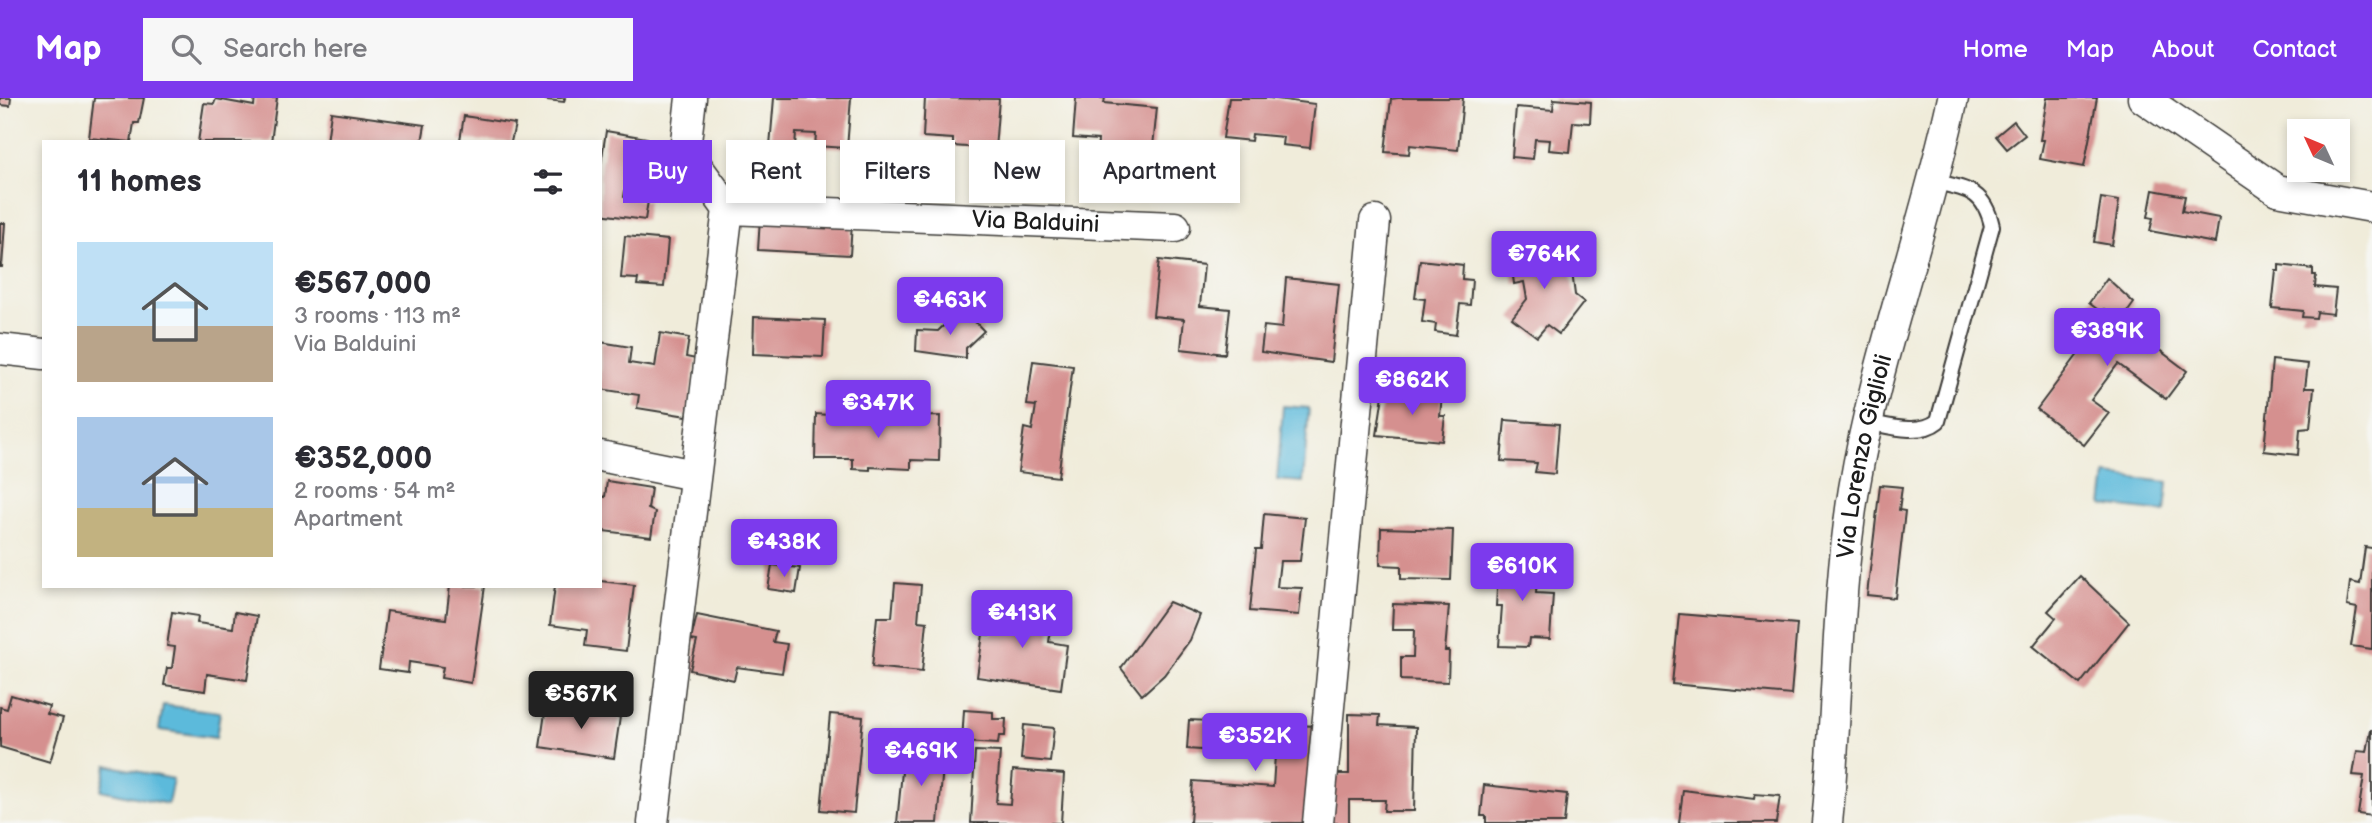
<!DOCTYPE html>
<html lang="en">
<head>
<meta charset="utf-8">
<style>
  :root { --surface:#fff; --page:#f7f7f7; --text:#2b2b33; --muted:#7c7c81; --accent:#7c3aed }
  body { margin:0; font-family:"Balsamiq Sans",sans-serif; background:var(--page); color:var(--text); height:100vh; display:flex; flex-direction:column; font-size:26px; white-space:nowrap }
  * { box-sizing:border-box; margin:0 }
  p { font-size:23px; color:var(--muted) }
  .icon { flex:none; width:38px; height:38px; fill:none; stroke:currentColor; stroke-width:2; stroke-linecap:round; stroke-linejoin:round }
  .map { position:relative; flex:1; overflow:hidden }
  .sheet { position:absolute; left:42px; top:42px; width:560px; height:448px; display:flex; flex-direction:column; background:var(--surface); border-radius:0px; box-shadow:0 4px 10px #0003 }
  .sheet>* { flex:none }
  .hud { position:absolute; left:623px; top:42px; width:665px; height:63px; display:flex; gap:14px }
  .needle { width:46px; rotate:314deg }
  .tools { position:absolute; left:2287px; top:21px; display:grid; gap:14px }
  .tools a { display:grid; place-items:center; width:63px; height:63px; border-radius:0px; background:var(--surface); box-shadow:0 4px 10px #0003; font-size:35px }
  .price { position:absolute; translate:-50% -60px; padding:0 16px; border-radius:7px; background:var(--accent); color:#fff; font-size:23px; line-height:46px; filter:drop-shadow(0 2px 4px #0008) }
  .price::after { content:''; position:absolute; left:50%; top:42px; width:21px; height:16px; margin-left:-10px; background:inherit; clip-path:polygon(0 0,100% 0,50% 100%) }
  .price.on { background:#222; color:#fff }
  ul { padding:0; list-style:none }
  li { display:flex; align-items:center; gap:21px; height:175px; padding:0 35px }
  li span { display:grid; place-items:center; flex:none; width:196px; height:140px; border-radius:0px; color:#555 }
  li>.icon { margin-inline-start:auto }
  span .icon { width:84px; height:84px; fill:#fffc; stroke-width:1 }
  li b { font-size:30px }
  h2 { display:flex; justify-content:space-between; align-items:center; height:84px; padding:0 35px; font-size:30px }
  .chip { padding:0 24px; border-radius:0px; background:var(--surface); box-shadow:0 4px 10px #0003; font-size:24px; line-height:63px }
  .chip.on { background:var(--accent); color:#fff }
  header { display:flex; align-items:center; gap:42px; box-sizing:border-box; height:98px; padding:0 35px; background:var(--accent); color:#fff }
  header strong { font-size:33px }
  nav { display:flex; gap:38px; margin-inline-start:auto; font-size:24px }
  .search { width:490px; height:63px; background:var(--page); display:flex; align-items:center; gap:18px; box-sizing:border-box; padding:0 24px; border-radius:0px; color:var(--muted); font-size:26px }
  .map>svg:first-child { display:block }
</style>
</head>
<body>
<header>
<strong>Map</strong>
<div class="search"><svg class="icon" aria-label="search" viewBox="0 0 24 24"><circle cx="10" cy="10" r="6"/><path d="M15 15l6 6"/></svg>Search here</div>
<nav><a>Home</a><a>Map</a><a>About</a><a>Contact</a></nav>
</header>
<div class="map">
<svg width="2372" height="725" viewBox="0 0 2372 725">
  <rect width="100%" height="100%" fill="#f6f6f2"/>
  <filter id="ink" filterUnits="userSpaceOnUse"><feTurbulence type="fractalNoise" baseFrequency=".0143" numOctaves="2"/><feDisplacementMap in="SourceGraphic" scale="14" xChannelSelector="R" yChannelSelector="G"/><feConvolveMatrix kernelMatrix="1 2 1 2 8 2 1 2 1" color-interpolation-filters="sRGB"/></filter>
  <filter id="wash" filterUnits="userSpaceOnUse"><feTurbulence type="fractalNoise" baseFrequency=".00686" numOctaves="4" result="noise"/><feDisplacementMap in="SourceGraphic" scale="28" xChannelSelector="R" yChannelSelector="G"/><feGaussianBlur stdDeviation="1.57" result="paint"/><feColorMatrix in="noise" values="0 0 0 0 0 0 0 0 0 0 0 0 0 0 0 0 0 1.4 0 .05"/><feComposite in="paint" operator="in"/></filter>
  <g filter="url(#wash)">
    <rect width="100%" height="100%" fill="#f0ecda"/>
    <!-- water -->
    <g fill="#5cbadb" stroke="#3c6b7c" stroke-width="2">
      <polygon points="1283,308 1309,310 1303,384 1277,382"/>
      <polygon points="2106,377 2168,384 2165,414 2102,407"/>
      <polygon points="163,607 220,614 216,640 159,632"/>
      <polygon points="107,667 173,681 168,706 101,692"/>
    </g>
    <g id="blocks">
      <!-- building -->
      <g fill="#d5908f">
        <polygon points="0,0 11,0 10,8 0,7"/>
        <polygon points="94,0 144,0 139,25 134,25 131,44 89,40"/>
        <polygon points="255,0 277,0 271,44 198,44 204,5 214,6 216,1 254,8"/>
        <polygon points="547,0 565,0 564,4 546,2"/>
        <polygon points="774,0 851,0 847,50 815,48 816,36 796,35 795,49 770,48"/>
        <polygon points="925,0 999,1 995,51 953,48 953,41 923,39"/>
        <polygon points="1076,0 1105,0 1104,5 1157,10 1152,58 1097,53 1098,42 1073,40"/>
        <polygon points="1229,0 1269,0 1315,6 1310,50 1282,47 1283,39 1252,36 1251,43 1223,40"/>
        <polygon points="1398,0 1463,0 1458,52 1410,47 1409,56 1385,54 1391,1"/>
        <polygon points="2047,0 2097,0 2084,69 2040,61 2044,42 2040,42"/>
        <polygon points="1554,1 1591,4 1590,25 1573,24 1570,54 1549,52 1550,42 1535,41 1533,61 1512,59 1516,9 1553,12"/>
        <polygon points="331,14 425,27 422,44 327,44"/>
        <polygon points="464,18 515,26 511,44 460,42"/>
        <polygon points="2014,23 2025,37 2007,51 1996,38"/>
        <polygon points="606,33 647,40 646,49 665,52 661,74 629,70 624,99 648,103 645,122 600,116 600,72"/>
        <polygon points="2153,92 2185,98 2182,113 2219,120 2215,145 2150,133 2153,120 2148,119"/>
        <polygon points="2101,100 2119,103 2112,147 2094,144"/>
        <polygon points="760,120 852,125 850,157 758,152"/>
        <polygon points="0,125 5,125 2,169 0,169"/>
        <polygon points="625,138 668,142 664,189 637,187 638,181 621,180"/>
        <polygon points="1550,149 1553,168 1571,166 1575,197 1584,204 1559,236 1547,227 1537,239 1512,220 1527,201 1524,184 1514,186 1510,155"/>
        <polygon points="1159,162 1204,167 1200,208 1230,211 1225,256 1181,251 1184,221 1153,218"/>
        <polygon points="1420,162 1463,167 1462,181 1472,182 1470,207 1460,206 1456,237 1435,234 1436,226 1422,224 1425,201 1415,200"/>
        <polygon points="2279,167 2313,171 2313,177 2316,177 2315,189 2336,191 2333,216 2317,214 2316,220 2302,219 2303,213 2272,210 2276,173 2279,173"/>
        <polygon points="1286,180 1339,186 1331,264 1261,254 1264,228 1282,230"/>
        <polygon points="2107,180 2134,205 2121,223 2187,273 2166,301 2118,266 2091,302 2109,315 2084,347 2037,311 2109,215 2104,211 2101,214 2089,205"/>
        <polygon points="962,210 984,233 966,250 966,260 916,253 917,232 938,233"/>
        <polygon points="754,219 825,222 823,259 753,256"/>
        <polygon points="660,235 689,240 686,259 696,261 687,318 637,310 639,297 600,291 600,244 631,249 629,265 655,269"/>
        <polygon points="2272,262 2308,266 2305,290 2314,290 2310,330 2300,331 2298,357 2264,353"/>
        <polygon points="1033,263 1073,268 1058,379 1018,374 1024,330 1032,332 1036,308 1027,307"/>
        <polygon points="1413,294 1442,297 1440,318 1445,318 1442,343 1377,337 1383,297 1411,299"/>
        <polygon points="856,314 882,315 882,320 940,318 939,363 911,362 911,371 870,369 870,372 853,371 853,361 815,361 816,316 856,319"/>
        <polygon points="1505,322 1559,326 1555,376 1535,374 1537,365 1501,363"/>
        <polygon points="607,383 651,390 648,411 655,414 651,439 604,433 600,439 600,398 605,399"/>
        <polygon points="1880,387 1902,389 1899,412 1905,413 1895,500 1867,497"/>
        <polygon points="1264,416 1305,420 1300,463 1280,463 1277,489 1302,490 1299,517 1250,513 1256,451 1261,451"/>
        <polygon points="1381,430 1453,432 1451,482 1401,481 1401,468 1380,467"/>
        <polygon points="2365,449 2372,450 2372,551 2351,548 2357,510 2347,508 2350,484 2360,486"/>
        <polygon points="1499,459 1538,461 1536,495 1553,496 1550,541 1529,540 1528,549 1499,548 1502,508 1496,508"/>
        <polygon points="772,467 800,470 796,495 768,491"/>
        <polygon points="2080,478 2129,524 2080,586 2033,548 2056,520 2048,513"/>
        <polygon points="600,483 634,487 626,553 585,548 587,532 550,527 555,488 600,488"/>
        <polygon points="895,485 921,487 918,523 927,524 922,574 872,569 877,519 892,519"/>
        <polygon points="450,488 485,488 471,585 441,580 443,569 409,564 408,575 379,571 387,513 446,521"/>
        <polygon points="1169,504 1200,517 1190,542 1164,577 1142,597 1121,570"/>
        <polygon points="1393,506 1449,508 1445,553 1449,553 1448,584 1401,582 1401,559 1413,559 1414,532 1392,532"/>
        <polygon points="996,509 1053,518 1049,544 1067,547 1061,591 977,579 983,536 992,537"/>
        <polygon points="172,514 198,518 197,525 233,530 235,514 257,518 247,582 207,576 205,593 164,587 167,570 172,570 175,549 167,548"/>
        <polygon points="1679,516 1797,526 1791,597 1672,586"/>
        <polygon points="697,517 776,533 773,544 787,546 782,575 737,569 734,582 690,572 697,543 691,542"/>
        <polygon points="11,597 49,608 47,616 63,620 50,664 0,649 0,609 7,611"/>
        <polygon points="570,606 611,612 610,618 620,619 614,660 540,649 546,608 569,612"/>
        <polygon points="964,612 993,614 993,621 1006,621 1005,638 999,638 998,646 962,644"/>
        <polygon points="830,616 863,619 854,715 821,712"/>
        <polygon points="1349,616 1380,617 1379,627 1416,629 1414,713 1384,713 1385,702 1349,702 1349,725 1327,725 1330,676 1349,676"/>
        <polygon points="1189,622 1316,628 1307,725 1190,725 1193,683 1273,689 1275,657 1187,651"/>
        <polygon points="1024,627 1054,630 1050,664 1021,661"/>
        <polygon points="2371,632 2372,632 2372,718 2358,716 2364,678 2353,677 2357,653 2367,654"/>
        <polygon points="904,653 944,657 938,725 897,725"/>
        <polygon points="975,653 1000,654 996,705 1010,706 1013,672 1064,676 1061,725 971,725"/>
        <polygon points="1484,687 1567,696 1564,725 1486,725 1486,718 1481,718"/>
        <polygon points="1683,692 1754,701 1755,696 1780,698 1776,725 1679,725"/>
      </g>
    </g>
  </g>
  <g filter="url(#ink)">
    <use href="#blocks" fill-opacity="0" stroke="#3c3b38" stroke-width="2"/>
    <g fill="none" stroke-linecap="round" stroke-linejoin="round">
      <!-- service casing -->
      <g stroke="#3c3b38" stroke-width="18">
        <path id="service" d="M 1867,324 C 1888,328 1920,338 1938,323 L 1992,128 C 1984,92 1967,91 1935,84"/>
      </g>
      <!-- minor casing -->
      <g stroke="#3c3b38" stroke-width="33">
        <g id="minor">
          <polyline points="2143,0 2277,92 2372,109"/>
          <path id="s1" d="M 728,111 L 1175,129"/>
          <polyline points="0,251 44,256"/>
          <polyline points="600,358 694,377"/>
          <polyline points="653,725 728,111 685,52 691,0"/>
          <polyline points="1318,725 1375,123"/>
          <path id="s2" d="M 1827,725 C 1838,614 1836,501 1854,391 C 1876,259 1925,131 1953,0"/>
        </g>
      </g>
      <!-- service -->
      <use href="#service" stroke="#fff" stroke-width="14"/>
      <!-- minor -->
      <use href="#minor" stroke="#fff" stroke-width="30"/>
    </g>
  </g>
  <g text-anchor="middle" stroke-width="5" stroke-linejoin="round" paint-order="stroke">
    <!-- street labels -->
    <g font-size="24" fill="#1c1c1c" stroke="#f6f6f2">
      <text dy="8" stroke="none"><textPath href="#s1" startOffset="308">Via Balduini</textPath></text>
      <text dy="8" stroke="none"><textPath href="#s2" startOffset="369">Via Lorenzo Giglioli</textPath></text>
    </g>
  </g>
</svg>
<div class="tools">
<a><svg class="needle" viewBox="-14 -14 28 28"><path d="M0-13l5 13h-10z" fill="#e53935"/><path d="M0 13l5-13h-10z" fill="#7c7c81"/></svg></a>
</div>
<b class="price" style="left:1544px;top:193px">€764K</b>
<b class="price" style="left:950px;top:239px">€463K</b>
<b class="price" style="left:2107px;top:270px">€389K</b>
<b class="price" style="left:1412px;top:319px">€862K</b>
<b class="price" style="left:878px;top:342px">€347K</b>
<b class="price" style="left:784px;top:481px">€438K</b>
<b class="price" style="left:1522px;top:505px">€610K</b>
<b class="price" style="left:1022px;top:552px">€413K</b>
<b class="price on" style="left:581px;top:633px">€567K</b>
<b class="price" style="left:1255px;top:675px">€352K</b>
<b class="price" style="left:921px;top:690px">€469K</b>
<div class="hud">
<a class="chip on">Buy</a>
<a class="chip">Rent</a>
<a class="chip">Filters</a>
<a class="chip">New</a>
<a class="chip">Apartment</a>
</div>
<section class="sheet">
<h2>11 homes<svg class="icon" aria-label="filters" viewBox="0 0 24 24"><path d="M4 7h16M4 17h16"/><circle cx="9" cy="7" r="2"/><circle cx="15" cy="17" r="2"/></svg></h2>
<ul>
<li><span style="background:linear-gradient(#bfe0f5 60%,#b9a48a 0)"><svg class="icon" aria-label="home" viewBox="0 0 24 24"><path d="M3 11l9-7 9 7M6 9v11h12V9"/></svg></span><div><b>€567,000</b><p>3 rooms · 113 m²</p><p>Via Balduini</p></div></li>
<li><span style="background:linear-gradient(#a9c7e8 65%,#c2b280 0)"><svg class="icon" aria-label="home" viewBox="0 0 24 24"><path d="M3 11l9-7 9 7M6 9v11h12V9"/></svg></span><div><b>€352,000</b><p>2 rooms · 54 m²</p><p>Apartment</p></div></li>
</ul>
</section>
</div>
</body>
</html>
